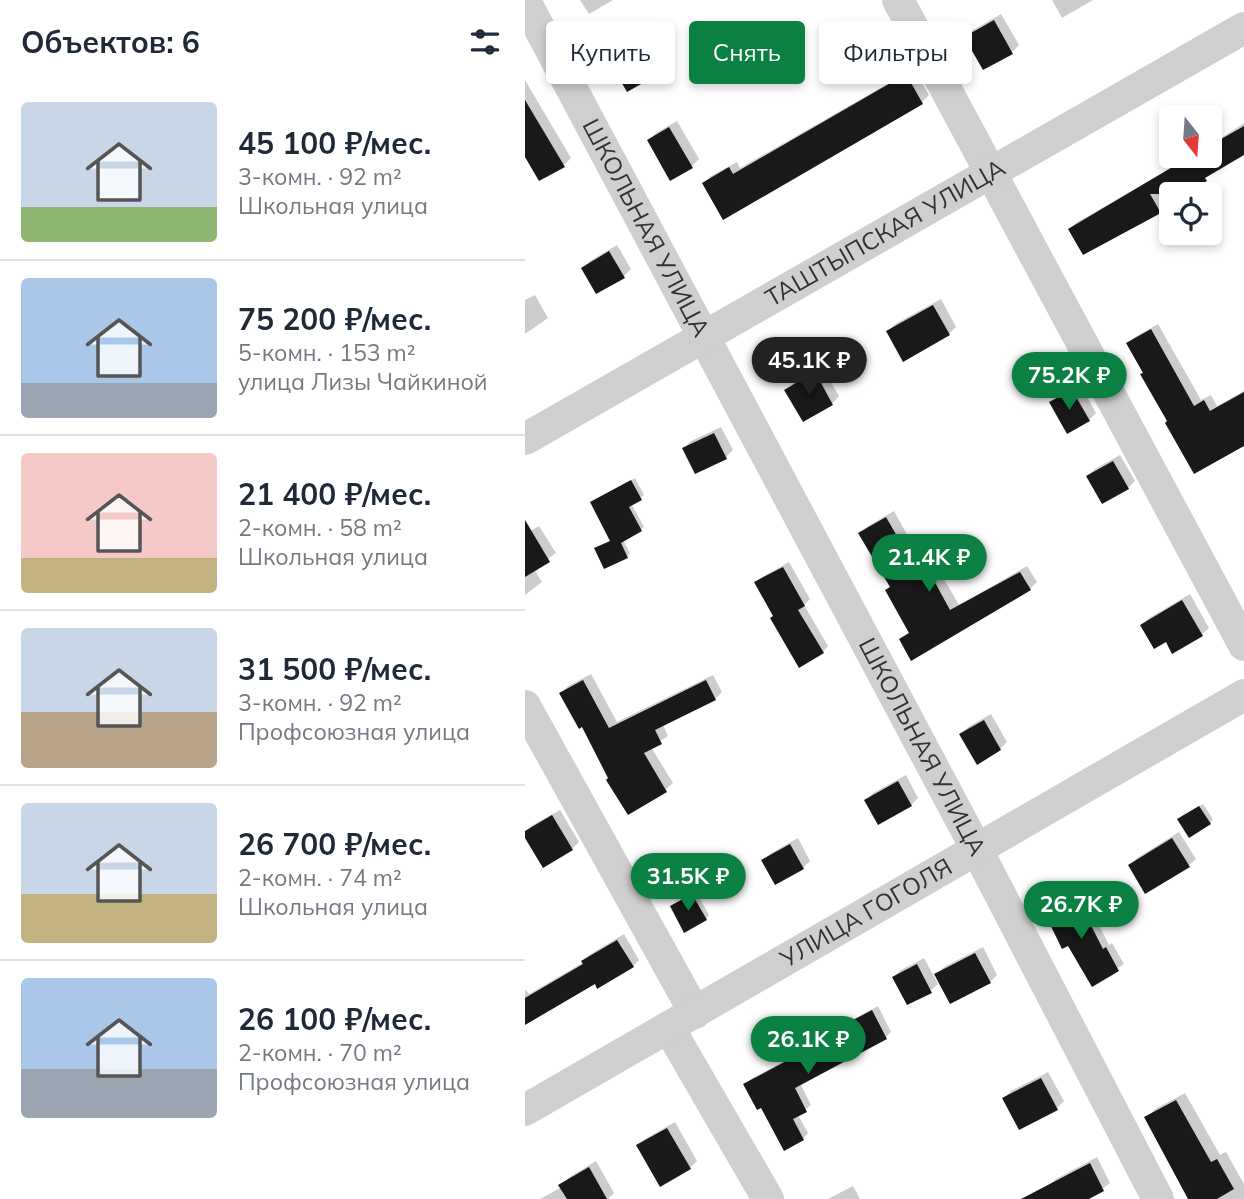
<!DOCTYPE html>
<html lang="ru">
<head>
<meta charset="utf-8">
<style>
  :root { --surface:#fff; --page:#f2f2f3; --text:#1f2937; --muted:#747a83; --line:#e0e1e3; --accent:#0b8043 }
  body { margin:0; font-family:Mulish,sans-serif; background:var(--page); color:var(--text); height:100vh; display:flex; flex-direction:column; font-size:26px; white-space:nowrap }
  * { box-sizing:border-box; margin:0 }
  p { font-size:23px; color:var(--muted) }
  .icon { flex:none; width:38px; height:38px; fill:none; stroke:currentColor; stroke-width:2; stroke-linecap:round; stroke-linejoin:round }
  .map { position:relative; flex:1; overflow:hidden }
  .sheet { display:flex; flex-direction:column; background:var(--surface); width:525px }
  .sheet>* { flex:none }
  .guide { position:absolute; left:21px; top:21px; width:592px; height:63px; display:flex; gap:14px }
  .needle { width:46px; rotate:163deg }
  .buttons { position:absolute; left:634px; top:105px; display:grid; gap:14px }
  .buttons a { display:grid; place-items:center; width:63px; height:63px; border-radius:7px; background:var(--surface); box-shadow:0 4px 10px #0003; font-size:35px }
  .price { position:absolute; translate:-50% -60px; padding:0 16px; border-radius:24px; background:var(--accent); color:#fff; font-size:23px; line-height:46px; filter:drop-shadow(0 2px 4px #0008) }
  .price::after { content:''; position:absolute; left:50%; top:42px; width:21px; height:16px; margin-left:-10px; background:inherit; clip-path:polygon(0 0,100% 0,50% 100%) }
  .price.current { background:#222; color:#fff }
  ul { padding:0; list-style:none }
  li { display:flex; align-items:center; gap:21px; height:175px; padding:0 21px }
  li+li { border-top:2px solid var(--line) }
  li span { display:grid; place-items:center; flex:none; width:196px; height:140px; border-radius:7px; color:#555 }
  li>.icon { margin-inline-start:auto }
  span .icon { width:84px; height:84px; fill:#fffc; stroke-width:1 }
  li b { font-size:30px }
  h2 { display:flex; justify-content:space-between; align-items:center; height:84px; padding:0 21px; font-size:30px }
  .chip { padding:0 24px; border-radius:7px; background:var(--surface); box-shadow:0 4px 10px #0003; font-size:24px; line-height:63px }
  .chip.current { background:var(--accent); color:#fff }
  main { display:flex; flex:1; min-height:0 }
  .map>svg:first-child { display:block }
</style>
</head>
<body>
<main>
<section class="sheet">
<h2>Объектов: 6<svg class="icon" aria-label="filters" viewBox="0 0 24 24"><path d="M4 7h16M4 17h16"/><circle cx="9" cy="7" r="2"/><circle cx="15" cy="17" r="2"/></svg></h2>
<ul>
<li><span style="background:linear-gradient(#c9d6e8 75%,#8fb573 0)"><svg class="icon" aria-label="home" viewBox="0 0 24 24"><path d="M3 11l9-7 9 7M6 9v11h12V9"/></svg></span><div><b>45 100 ₽/мес.</b><p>3-комн. · 92 m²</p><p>Школьная улица</p></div></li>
<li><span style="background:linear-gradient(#a9c7e8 75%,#9aa5b1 0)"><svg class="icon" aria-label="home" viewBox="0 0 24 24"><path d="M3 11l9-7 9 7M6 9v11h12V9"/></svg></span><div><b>75 200 ₽/мес.</b><p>5-комн. · 153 m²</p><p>улица Лизы Чайкиной</p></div></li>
<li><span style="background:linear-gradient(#f6c9c9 75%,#c2b280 0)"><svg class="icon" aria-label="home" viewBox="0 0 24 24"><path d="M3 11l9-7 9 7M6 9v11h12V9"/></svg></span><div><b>21 400 ₽/мес.</b><p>2-комн. · 58 m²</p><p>Школьная улица</p></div></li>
<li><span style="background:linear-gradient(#c9d6e8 60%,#b9a48a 0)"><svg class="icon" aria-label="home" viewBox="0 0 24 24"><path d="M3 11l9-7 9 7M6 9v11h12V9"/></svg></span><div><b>31 500 ₽/мес.</b><p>3-комн. · 92 m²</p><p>Профсоюзная улица</p></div></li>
<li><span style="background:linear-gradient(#c9d6e8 65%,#c2b280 0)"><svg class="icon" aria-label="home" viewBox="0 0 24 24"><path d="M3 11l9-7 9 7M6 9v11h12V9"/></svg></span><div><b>26 700 ₽/мес.</b><p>2-комн. · 74 m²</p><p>Школьная улица</p></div></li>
<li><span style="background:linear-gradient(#a9c7e8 65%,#9aa5b1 0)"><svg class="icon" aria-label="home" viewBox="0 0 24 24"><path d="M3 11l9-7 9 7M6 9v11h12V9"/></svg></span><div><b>26 100 ₽/мес.</b><p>2-комн. · 70 m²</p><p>Профсоюзная улица</p></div></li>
</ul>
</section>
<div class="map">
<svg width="719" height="1199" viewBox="0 0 719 1199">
  <rect width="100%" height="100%" fill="#fff"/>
  <!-- shadow -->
  <g fill="#0003">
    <polygon points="55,0 88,0 64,14"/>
    <polygon points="527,0 568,0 537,18"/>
    <polygon points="476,14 494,45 487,52 441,37 448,30"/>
    <polygon points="130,31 147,62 140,69 103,90 85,59 92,52"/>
    <polygon points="389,69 404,95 397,102 199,218 179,183 186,176 212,162 215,168"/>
    <polygon points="0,80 46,158 39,165 15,179 0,154"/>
    <polygon points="152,121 174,159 167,166 124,140 131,133"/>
    <polygon points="719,123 719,153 654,194 646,194 646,199 639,203 641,206 635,212 545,229 551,223 667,156 684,156 684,146"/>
    <polygon points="92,245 106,269 99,276 58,268 65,261"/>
    <polygon points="10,295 23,318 0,334 0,300"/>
    <polygon points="416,299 431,327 424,334 379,359 363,332 370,324"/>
    <polygon points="633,324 676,400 686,395 692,406 719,391 719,448 717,445 644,421 603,343 610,337"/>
    <polygon points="297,367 314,396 307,404 262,390 269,383"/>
    <polygon points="555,384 571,413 564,420 527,403 534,396"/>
    <polygon points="196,427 208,450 201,457 159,448 166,441"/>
    <polygon points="595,455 610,481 603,488 563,476 570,469"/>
    <polygon points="110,478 119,495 106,503 119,527 98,540 105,553 102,556 71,549 87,540 67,502"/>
    <polygon points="369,511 399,565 408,560 434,605 502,566 512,582 505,589 376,640 385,631 362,590 366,586 335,533 343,526"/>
    <polygon points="14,526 31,553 9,569 17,582 0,595 0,534"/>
    <polygon points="264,562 285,599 279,605 303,646 298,652 250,615 231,582 237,577"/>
    <polygon points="665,594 684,628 676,635 641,640 617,625 624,618"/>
    <polygon points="66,674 92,722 188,675 197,692 190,699 138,725 143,736 126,747 148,783 140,790 85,778 58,725 36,694 43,686"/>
    <polygon points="466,714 482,742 475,749 436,734 443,727"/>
    <polygon points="381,775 393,798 386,805 353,823 341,800 348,793"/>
    <polygon points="678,804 688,819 685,823 657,816"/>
    <polygon points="35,810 54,842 47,849 0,834 6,826"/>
    <polygon points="654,832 671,859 663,866 605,866 612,858"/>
    <polygon points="273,838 285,861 278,868 251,883 239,860 246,853"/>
    <polygon points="557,891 584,945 587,943 599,964 568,984 544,944 521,913 526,907"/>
    <polygon points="171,892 184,915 181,919 150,904"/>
    <polygon points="99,934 114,960 108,966 70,981 0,1023 0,989 4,994 59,962 64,955"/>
    <polygon points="458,947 472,975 465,982 412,974 419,967"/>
    <polygon points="399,958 413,984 405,991 369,977 376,970"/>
    <polygon points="353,1006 366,1032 361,1037 276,1085 286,1105 273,1115 283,1133 278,1139 237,1105 220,1084 226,1079 321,1028 320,1026 325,1021"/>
    <polygon points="523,1072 539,1101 532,1108 479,1098 486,1091"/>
    <polygon points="660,1093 695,1155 701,1152 719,1184 719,1199 666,1199 622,1118 630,1109"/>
    <polygon points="150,1122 172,1161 165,1168 113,1146 120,1139"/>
    <polygon points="572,1157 585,1183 564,1199 530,1199 523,1186 531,1179"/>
    <polygon points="71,1161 89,1193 83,1199 15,1199 37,1187 43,1178"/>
    <polygon points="328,1186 335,1199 303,1199"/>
  </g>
  <!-- building -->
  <g fill="#191919">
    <polygon points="469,20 488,54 458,70 439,37"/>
    <polygon points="122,37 141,70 102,92 83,59"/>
    <polygon points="381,74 398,104 198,220 177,183 204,167 208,174"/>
    <polygon points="0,100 40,167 14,181 0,157"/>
    <polygon points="719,126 719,155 680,178 682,181 658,194 625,194 636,213 558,255 543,229 666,156 684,156 684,146"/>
    <polygon points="144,127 168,168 145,181 122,140"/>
    <polygon points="84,251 100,278 71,294 56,268"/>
    <polygon points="408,305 425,335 378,362 361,331"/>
    <polygon points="626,329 669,406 679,400 685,411 719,392 719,446 669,474 640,423 642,421 615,374 618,373 601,343"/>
    <polygon points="290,372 308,405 278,422 259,390"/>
    <polygon points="547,390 565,421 542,434 524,402"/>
    <polygon points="189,433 202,459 170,474 157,448"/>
    <polygon points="588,461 604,489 577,504 561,476"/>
    <polygon points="106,480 117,500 104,507 117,531 96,543 103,558 79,569 69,548 85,541 65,502"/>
    <polygon points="361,517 392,571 401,566 425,610 495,572 506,590 386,661 374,639 384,633 360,590 365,587 333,533"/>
    <polygon points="0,520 25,562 0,577"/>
    <polygon points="258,567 280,606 273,610 299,653 274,668 245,618 248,616 229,582"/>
    <polygon points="657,600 678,636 647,654 641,642 629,649 615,625"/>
    <polygon points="58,680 84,728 181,680 191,700 130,730 137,744 119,753 142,792 103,815 81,780 83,778 57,727 54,729 34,693"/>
    <polygon points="459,720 476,750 452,765 434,734"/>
    <polygon points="373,781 387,806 353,825 339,800"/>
    <polygon points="674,806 686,824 664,838 652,819"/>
    <polygon points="27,815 48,850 18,868 0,838 0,831"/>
    <polygon points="647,838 665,867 620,894 603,865"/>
    <polygon points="265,844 279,869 250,885 236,860"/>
    <polygon points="167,894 182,920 159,933 145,906"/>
    <polygon points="551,896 578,949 581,947 594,971 567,987 543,946 537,949 519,912"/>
    <polygon points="92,940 109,967 72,989 70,984 0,1025 0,998 58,964 56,961"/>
    <polygon points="450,953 466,983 425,1004 409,974"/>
    <polygon points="392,964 407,993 382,1005 367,977"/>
    <polygon points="347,1010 362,1039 270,1088 282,1112 268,1119 279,1140 259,1151 236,1108 232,1110 218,1084 320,1030 317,1026"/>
    <polygon points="516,1078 533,1110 494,1130 477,1098"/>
    <polygon points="651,1100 686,1162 692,1159 709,1189 692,1199 663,1199 619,1117"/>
    <polygon points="142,1128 166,1169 135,1187 111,1145"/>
    <polygon points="565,1163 579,1191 564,1199 496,1199"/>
    <polygon points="64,1167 82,1199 42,1199 33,1185"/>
  </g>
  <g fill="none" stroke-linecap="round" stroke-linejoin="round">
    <!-- minor -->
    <g stroke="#cfcfcf" stroke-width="32">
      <polyline points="373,0 719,645"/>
      <path id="s1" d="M 0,1 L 452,850 L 633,1199"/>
      <path id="s2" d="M 0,439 L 719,28"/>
      <polyline points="0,706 170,1013"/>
      <polyline points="144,1028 243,1199"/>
      <path id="s3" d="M 0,1110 L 719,695"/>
    </g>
  </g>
  <g text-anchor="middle" stroke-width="7" stroke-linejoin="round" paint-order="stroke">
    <!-- street labels -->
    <g font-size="24" fill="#323232" stroke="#fff">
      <text dy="8" stroke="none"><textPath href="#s1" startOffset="257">ШКОЛЬНАЯ УЛИЦА</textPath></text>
      <text dy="8" stroke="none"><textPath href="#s2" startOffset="415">ТАШТЫПСКАЯ УЛИЦА</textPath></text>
      <text dy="8" stroke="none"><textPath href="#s1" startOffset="845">ШКОЛЬНАЯ УЛИЦА</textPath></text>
      <text dy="8" stroke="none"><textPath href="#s3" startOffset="394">УЛИЦА ГОГОЛЯ</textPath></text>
    </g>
  </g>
</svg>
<div class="buttons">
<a><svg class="needle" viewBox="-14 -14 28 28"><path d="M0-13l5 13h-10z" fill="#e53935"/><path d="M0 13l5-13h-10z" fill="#747a83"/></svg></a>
<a><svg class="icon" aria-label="locate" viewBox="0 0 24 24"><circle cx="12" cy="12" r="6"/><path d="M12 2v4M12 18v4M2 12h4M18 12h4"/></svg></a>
</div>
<b class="price current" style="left:284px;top:397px">45.1K ₽</b>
<b class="price" style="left:544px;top:412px">75.2K ₽</b>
<b class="price" style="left:404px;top:594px">21.4K ₽</b>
<b class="price" style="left:163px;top:913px">31.5K ₽</b>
<b class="price" style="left:556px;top:941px">26.7K ₽</b>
<b class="price" style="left:283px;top:1076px">26.1K ₽</b>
<div class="guide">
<a class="chip">Купить</a>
<a class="chip current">Снять</a>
<a class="chip">Фильтры</a>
</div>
</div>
</main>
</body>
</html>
